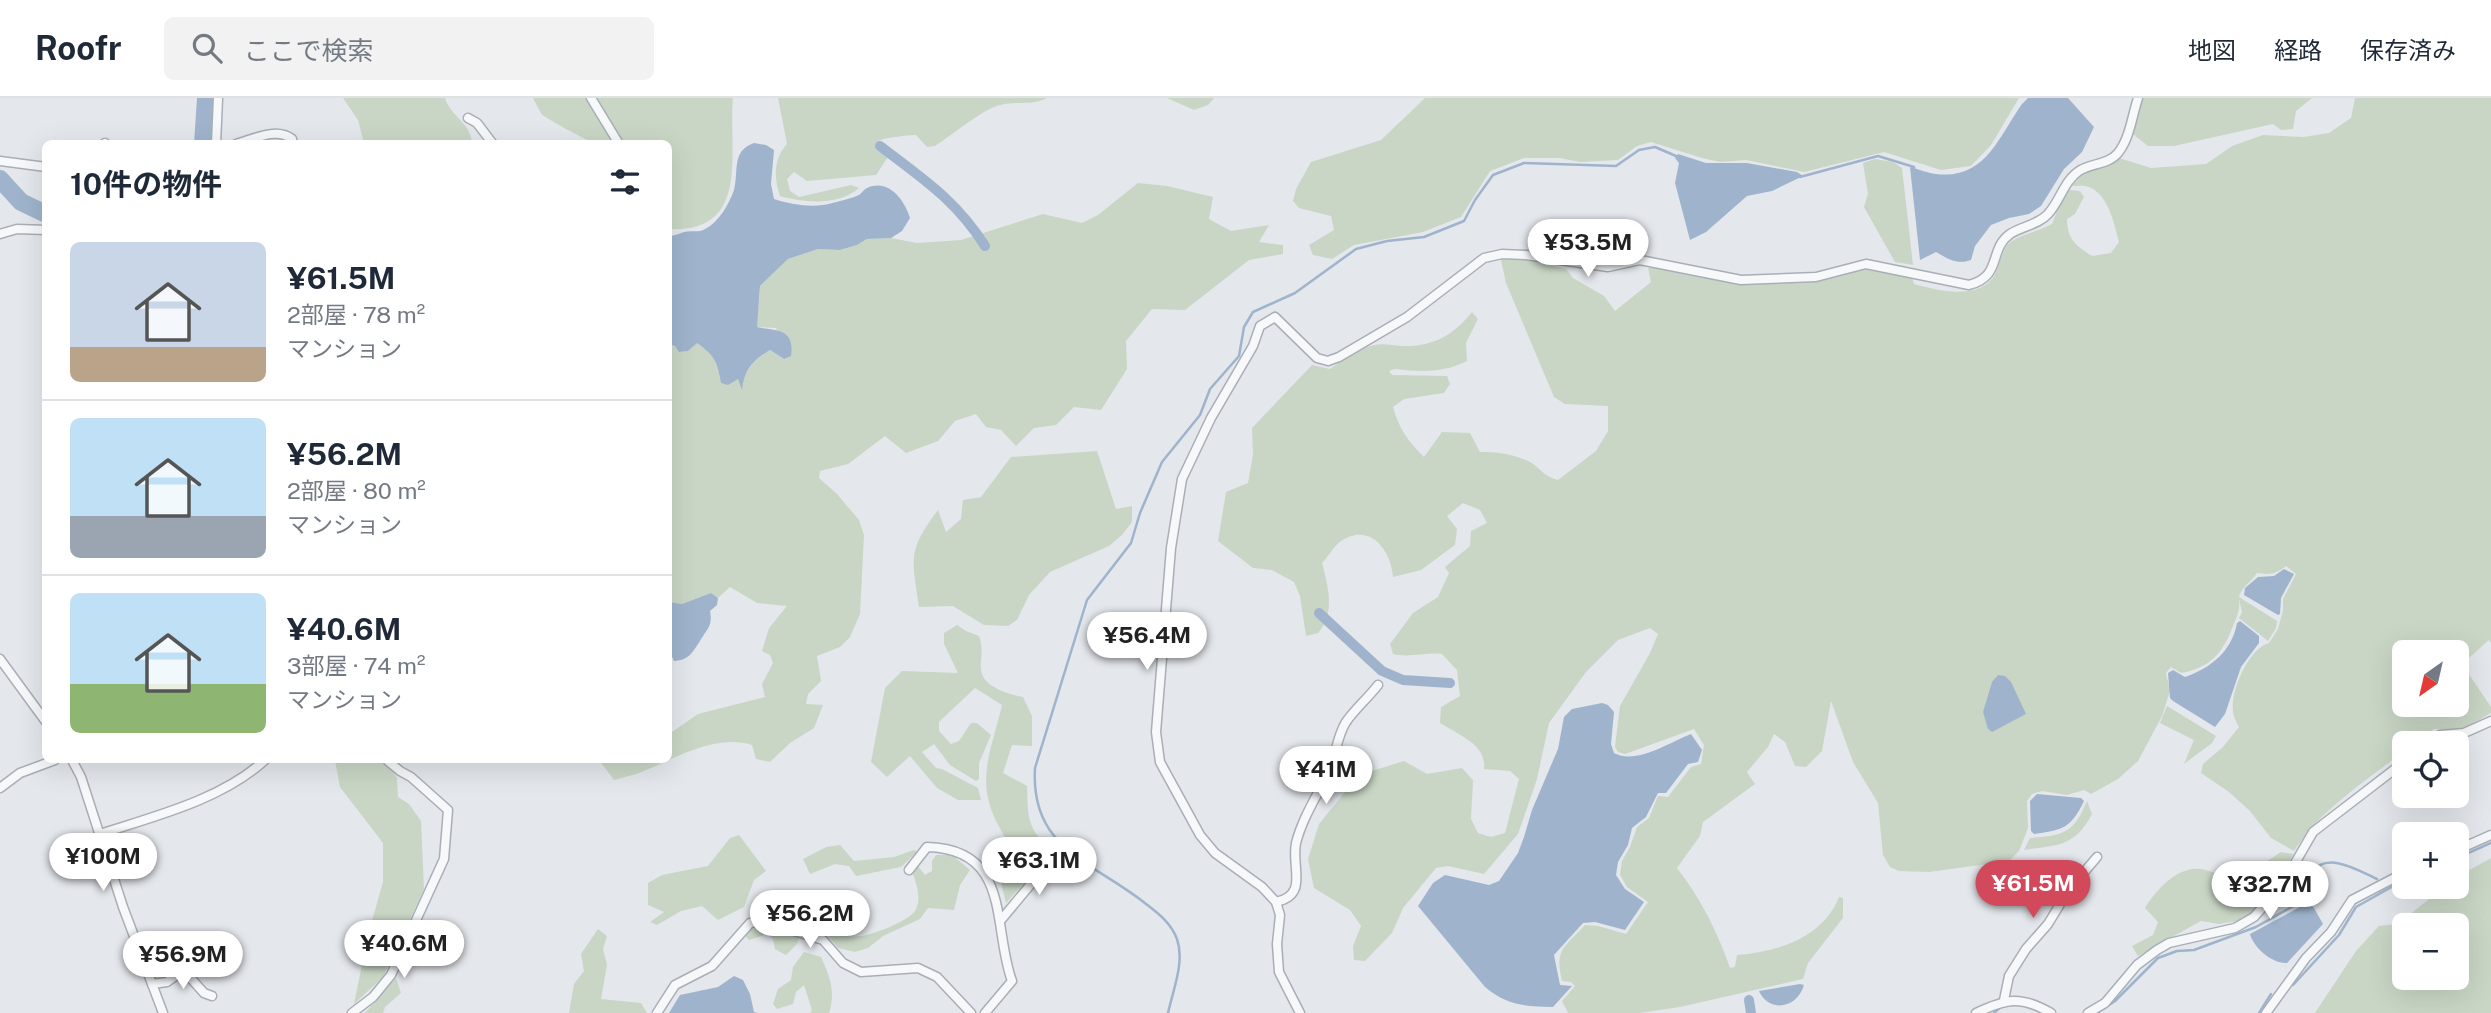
<!DOCTYPE html>
<html lang="ja">
<head>
<meta charset="utf-8">
<style>
  :root { --surface:#fff; --page:#f2f2f3; --text:#1f2937; --muted:#747a83; --line:#e0e1e3; --accent:#d1495b }
  body { margin:0; font-family:"Public Sans","Noto Sans JP",sans-serif; background:var(--page); color:var(--text); height:100vh; display:flex; flex-direction:column; font-size:26px; white-space:nowrap }
  * { box-sizing:border-box; margin:0 }
  p { font-size:23px; color:var(--muted) }
  .icon { flex:none; width:38px; height:38px; fill:none; stroke:currentColor; stroke-width:2; stroke-linecap:round; stroke-linejoin:round }
  .map { position:relative; flex:1; overflow:hidden }
  .drawer { position:absolute; left:42px; top:42px; width:630px; height:623px; display:flex; flex-direction:column; background:var(--surface); border-radius:10px; box-shadow:0 7px 28px #0002 }
  .drawer>* { flex:none }
  .needle { width:46px; rotate:214deg }
  .tools { position:absolute; left:2392px; top:542px; display:grid; gap:14px }
  .tools a { display:grid; place-items:center; width:77px; height:77px; border-radius:10px; background:var(--surface); box-shadow:0 7px 28px #0002; font-size:35px }
  .price { position:absolute; translate:-50% -60px; padding:0 16px; border-radius:24px; background:#fff; color:#222; font-size:23px; line-height:46px; filter:drop-shadow(0 2px 4px #0008) }
  .price::after { content:''; position:absolute; left:50%; top:42px; width:21px; height:16px; margin-left:-10px; background:inherit; clip-path:polygon(0 0,100% 0,50% 100%) }
  .price.active { background:var(--accent); color:#fff }
  ul { padding:0; list-style:none }
  li { display:flex; align-items:center; gap:21px; height:175px; padding:0 28px }
  li+li { border-top:2px solid var(--line) }
  li span { display:grid; place-items:center; flex:none; width:196px; height:140px; border-radius:10px; color:#555 }
  li>.icon { margin-inline-start:auto }
  span .icon { width:84px; height:84px; fill:#fffc; stroke-width:1 }
  li b { font-size:30px }
  h2 { display:flex; justify-content:space-between; align-items:center; height:84px; padding:0 28px; font-size:30px }
  header { display:flex; align-items:center; gap:42px; box-sizing:border-box; height:98px; padding:0 35px; background:var(--surface); border-bottom:2px solid var(--line) }
  header strong { font-size:33px }
  nav { display:flex; gap:38px; margin-inline-start:auto; font-size:24px }
  .search { width:490px; height:63px; background:var(--page); display:flex; align-items:center; gap:18px; box-sizing:border-box; padding:0 24px; border-radius:10px; color:var(--muted); font-size:26px }
  .map>svg:first-child { display:block }
</style>
</head>
<body>
<header>
<strong>Roofr</strong>
<div class="search"><svg class="icon" aria-label="search" viewBox="0 0 24 24"><circle cx="10" cy="10" r="6"/><path d="M15 15l6 6"/></svg>ここで検索</div>
<nav><a>地図</a><a>経路</a><a>保存済み</a></nav>
</header>
<div class="map">
<svg width="2491" height="915" viewBox="0 0 2491 915">
  <rect width="100%" height="100%" fill="#e4e7ec"/>
  <!-- green -->
  <g fill="#c9d6c5" fill-rule="evenodd">
    <path d="M 343,0 L 445,0 C 450,18 471,25 472,45 L 364,45 L 358,22 Z"/>
    <polygon points="533,0 587,0 616,45 593,45 564,30 542,17"/>
    <path d="M 595,0 L 733,0 C 728,53 752,135 669,131 L 668,46 L 624,45 Z"/>
    <path d="M 778,0 L 1047,0 C 1030,9 1012,1 994,9 C 977,16 952,37 935,48 L 927,49 L 916,37 C 909,37 883,40 878,43 L 876,51 L 888,59 L 876,77 L 807,83 L 794,74 L 787,81 L 790,93 L 799,99 L 851,87 L 859,90 C 838,108 805,105 780,98 C 774,80 773,61 787,46 Z"/>
    <polygon points="1167,0 1214,0 1208,7 1194,12"/>
    <polygon points="1425,0 2019,0 1991,47 1971,68 1941,72 1884,54 1804,74 1746,62 1720,64 1702,60 1651,44 1637,48 1618,62 1580,64 1560,60 1524,60 1490,73 1461,119 1423,134 1354,147 1332,161 1313,157 1309,147 1334,132 1331,118 1299,110 1293,103 1296,91 1311,64 1381,42"/>
    <polygon points="2142,0 2312,0 2296,13 2293,31 2281,32 2273,26 2174,48 2148,48 2133,36"/>
    <path d="M 2355,0 L 2491,0 L 2491,545 L 2489,542 L 2462,566 L 2491,609 L 2491,615 L 2463,631 L 2434,631 L 2415,646 L 2404,646 L 2404,653 C 2366,683 2321,711 2294,753 L 2271,740 L 2250,713 L 2229,694 L 2201,675 L 2203,666 L 2223,649 L 2239,629 C 2237,625 2233,618 2233,613 C 2230,593 2249,550 2269,545 L 2278,531 L 2283,512 L 2283,501 L 2296,476 L 2286,468 C 2276,476 2270,477 2257,475 C 2252,483 2241,490 2239,499 L 2277,523 L 2276,530 L 2268,543 L 2239,520 L 2242,514 L 2239,501 C 2240,513 2237,518 2233,528 C 2223,555 2210,570 2181,575 L 2171,569 L 2166,575 L 2170,593 L 2162,618 L 2138,663 L 2118,681 L 2091,696 L 2084,692 L 2067,697 L 2042,693 L 2032,696 L 2027,703 L 2028,730 L 2019,753 L 2009,763 L 1929,774 L 1899,773 L 1890,769 L 1883,757 L 1878,705 L 1853,664 L 1831,603 L 1822,653 L 1806,669 L 1795,668 L 1785,644 L 1774,636 L 1768,649 L 1747,674 L 1755,686 L 1703,724 L 1700,738 L 1677,770 C 1700,799 1718,835 1730,870 L 1735,869 L 1737,857 C 1777,854 1823,840 1839,799 L 1843,800 L 1843,820 L 1808,865 L 1803,881 L 1680,909 L 1639,915 L 1568,915 L 1562,903 L 1575,888 L 1571,884 L 1562,883 C 1554,851 1565,849 1585,827 L 1598,828 L 1626,836 L 1648,804 L 1627,789 L 1620,777 L 1622,763 L 1630,749 L 1637,729 L 1649,720 L 1658,698 L 1668,699 L 1691,669 L 1701,666 L 1704,647 L 1694,631 L 1625,656 L 1618,654 L 1615,649 L 1620,608 L 1650,555 L 1658,536 L 1650,530 L 1618,542 L 1586,574 L 1549,625 L 1537,681 L 1518,736 L 1484,776 L 1448,768 L 1436,770 L 1403,810 L 1392,835 L 1365,863 L 1354,862 L 1353,848 L 1361,828 L 1350,812 L 1314,790 L 1308,761 L 1319,726 L 1359,677 L 1404,663 L 1427,676 L 1462,670 L 1473,682 L 1471,721 L 1478,735 L 1491,739 L 1505,735 L 1519,681 L 1510,673 L 1484,671 C 1487,646 1458,637 1440,625 L 1441,609 L 1460,598 L 1457,572 L 1442,556 C 1425,554 1410,560 1393,556 L 1390,546 L 1413,515 L 1438,499 L 1449,475 L 1445,469 L 1470,448 L 1471,433 L 1487,425 L 1480,412 L 1463,405 L 1447,418 L 1457,431 L 1455,447 L 1421,472 L 1393,479 C 1391,452 1370,424 1341,443 C 1334,448 1328,459 1322,465 C 1328,489 1336,514 1318,535 L 1306,538 L 1300,498 L 1294,484 L 1272,472 L 1253,470 L 1218,443 L 1226,394 L 1248,385 L 1253,357 L 1252,330 L 1312,267 L 1330,271 C 1343,262 1358,251 1374,247 C 1382,245 1393,247 1401,248 C 1432,249 1453,238 1472,214 L 1478,221 L 1466,245 L 1467,263 C 1443,275 1421,274 1395,271 L 1389,273 L 1392,277 L 1447,278 L 1450,286 L 1444,295 L 1404,301 L 1393,309 C 1399,331 1408,343 1424,359 L 1442,334 L 1470,335 L 1480,354 C 1498,354 1514,356 1530,364 C 1542,371 1541,377 1558,382 L 1596,353 L 1608,333 L 1608,308 L 1565,306 L 1554,299 L 1506,185 L 1501,162 L 1522,161 L 1566,171 L 1573,180 L 1604,198 L 1615,213 L 1651,184 L 1648,170 L 1662,170 L 1743,187 L 1817,184 L 1871,170 L 1912,179 L 1914,186 C 1936,192 1974,202 1992,181 C 1995,178 1997,171 1999,166 C 2002,159 2005,147 2012,143 C 2023,136 2039,133 2052,126 L 2059,108 L 2069,92 L 2080,93 L 2084,99 L 2075,116 L 2067,121 C 2067,141 2076,148 2092,158 L 2111,155 L 2119,144 C 2114,126 2109,97 2089,89 C 2085,87 2076,88 2072,88 C 2084,70 2101,71 2119,60 L 2151,70 L 2206,66 L 2232,48 L 2263,37 L 2303,39 L 2329,35 L 2351,20 ZM 2404,555 L 2457,555 L 2457,607 L 2404,607 Z"/>
    <polygon points="1875,61 1893,64 1902,70 1913,167 1895,164 1864,109 1868,96 1863,65"/>
    <path d="M 1138,85 L 1167,88 L 1213,99 L 1209,121 L 1231,133 L 1269,127 L 1259,144 L 1283,147 L 1283,156 L 1249,162 L 1185,212 L 1152,211 L 1126,243 L 1127,271 L 1101,312 L 1074,309 L 1056,327 L 1034,330 L 1016,348 L 1001,332 L 986,329 L 976,316 L 955,323 L 938,343 L 906,355 L 885,338 L 848,366 L 820,373 L 819,380 L 837,396 L 859,422 L 864,437 L 860,516 L 850,539 L 840,549 L 817,558 L 821,583 L 808,596 L 806,606 L 823,607 L 814,630 L 790,645 L 770,664 L 756,661 L 752,647 C 716,636 678,659 646,672 C 636,677 624,679 614,682 L 599,662 L 668,662 L 669,636 L 698,616 L 765,599 L 762,586 L 773,565 L 770,557 L 762,553 L 769,530 L 787,508 L 757,505 L 730,489 L 718,500 L 711,495 L 682,506 L 669,504 L 669,246 L 675,248 L 679,254 L 688,253 L 697,244 C 715,257 717,263 721,285 L 739,280 L 741,290 C 745,271 754,262 770,252 L 784,261 L 776,230 L 757,229 C 757,215 760,203 760,188 L 788,161 L 818,151 L 840,152 L 857,147 L 867,141 L 891,140 L 917,145 L 961,142 L 1043,116 L 1082,125 L 1098,117 Z"/>
    <path d="M 1097,353 L 1116,411 L 1132,408 L 1132,424 L 1122,437 L 1109,448 L 1050,474 L 1029,497 L 1017,522 L 1008,528 L 984,527 L 953,508 L 919,509 C 912,460 907,453 938,412 L 946,434 L 961,421 L 963,402 L 981,399 L 1011,359 Z"/>
    <path d="M 957,527 L 966,533 L 979,538 C 984,552 980,559 981,572 C 983,589 1008,596 1023,599 L 1032,618 L 1032,648 L 1012,647 L 1003,675 L 1027,688 C 1028,722 1027,729 1052,754 L 1006,805 L 999,776 L 1007,744 C 1001,731 992,718 989,704 C 980,671 995,639 1002,607 L 975,590 L 939,624 L 939,633 L 951,646 L 959,643 L 971,625 L 977,625 L 991,637 L 979,665 L 979,681 L 976,683 L 950,667 L 934,646 L 922,654 L 936,670 L 942,671 L 978,690 L 981,702 L 958,702 L 937,690 L 910,658 L 887,679 L 871,664 L 885,590 L 902,573 L 958,575 L 944,546 L 944,535 Z"/>
    <polygon points="2167,608 2216,638 2212,645 2184,666 2194,642 2160,625"/>
    <polygon points="335,662 383,662 397,680 398,699 409,706 421,723 424,791 383,879 354,906 368,837 383,784 383,745 340,689"/>
    <path d="M 2087,703 L 2092,716 C 2075,749 2057,747 2024,752 L 2030,740 C 2064,737 2073,736 2087,703 Z"/>
    <polygon points="739,737 766,773 754,782 744,809 718,822 702,808 681,813 657,827 650,824 664,814 648,807 648,785 662,777 708,768 730,740"/>
    <polygon points="840,747 854,763 894,759 914,752 917,754 901,769 856,778 849,768 835,766 810,776 803,761 826,749"/>
    <path d="M 2281,754 L 2293,756 L 2285,773 L 2245,822 L 2219,826 L 2201,823 L 2138,858 L 2132,848 L 2153,837 L 2158,824 L 2145,810 C 2156,792 2177,768 2201,771 C 2213,773 2225,781 2238,779 C 2249,778 2271,760 2281,754 Z"/>
    <path d="M 936,757 L 952,757 L 970,772 L 960,787 L 954,812 L 928,810 L 920,821 L 883,838 L 868,850 L 855,854 L 838,850 L 817,824 L 790,814 L 791,810 L 819,814 L 839,837 C 846,838 854,839 861,838 C 873,837 908,823 915,813 C 922,802 917,787 913,776 L 918,768 L 925,777 L 932,773 L 932,763 Z"/>
    <path d="M 2491,760 L 2491,915 L 2315,915 L 2356,853 L 2379,828 L 2398,826 L 2444,789 L 2457,789 L 2457,779 ZM 2404,828 L 2457,828 L 2457,880 L 2404,880 Z"/>
    <polygon points="770,824 799,840 797,846 786,857 775,851 773,841 767,836 749,842 744,837 755,828"/>
    <polygon points="598,831 607,838 603,851 607,867 601,901 641,905 647,915 569,915 574,886 584,873 581,856"/>
    <path d="M 804,854 L 821,859 C 830,879 836,894 829,915 L 810,915 L 812,912 L 804,887 L 796,894 L 793,906 L 777,911 L 773,906 L 778,891 L 791,882 L 793,869 Z"/>
    <polygon points="396,880 401,895 385,909 383,915 365,915"/>
  </g>
  <!-- water -->
  <g fill="#9fb4cc">
    <path d="M 2028,0 L 2068,0 L 2094,29 L 2082,54 L 2064,71 L 2041,108 L 2029,116 L 2009,120 L 1991,127 L 1975,148 L 1971,162 C 1957,167 1948,161 1936,154 L 1920,162 L 1910,69 C 1918,71 1927,75 1936,76 C 1985,82 1998,40 2022,6 Z"/>
    <path d="M 754,45 L 766,47 L 774,52 L 771,86 L 774,101 C 789,106 807,109 823,107 C 830,106 853,100 859,97 C 862,95 864,91 867,90 C 889,80 905,103 910,120 L 902,133 L 891,140 L 867,141 L 857,147 L 840,152 L 818,151 L 788,161 L 760,188 L 757,229 C 777,233 795,230 791,258 L 784,261 L 770,252 C 752,263 744,272 742,292 L 738,281 L 728,287 L 721,285 C 717,263 715,258 697,245 L 688,253 L 679,254 L 675,248 L 669,246 L 668,138 C 674,138 678,136 684,134 C 691,132 699,135 705,131 C 719,124 729,106 734,92 C 739,73 731,53 754,45 Z"/>
    <polygon points="1678,56 1706,65 1747,65 1797,74 1803,78 1772,93 1747,98 1706,134 1690,142 1675,85 1679,65 1675,60"/>
    <polygon points="2284,471 2294,476 2281,500 2280,516 2278,517 2244,497 2245,490 2258,479 2274,478"/>
    <path d="M 711,495 L 718,500 L 717,507 L 710,513 C 713,528 707,531 700,543 C 692,555 689,562 674,563 L 669,552 L 669,504 L 682,506 Z"/>
    <path d="M 2240,523 L 2259,538 L 2259,545 L 2241,569 L 2225,616 L 2215,629 L 2173,603 L 2170,600 L 2168,575 L 2173,572 L 2185,579 C 2211,570 2232,553 2237,525 Z"/>
    <polygon points="1998,577 2005,578 2011,584 2026,616 1992,634 1988,631 1983,614 1992,584"/>
    <path d="M 1602,605 L 1608,607 L 1614,614 L 1611,646 L 1614,655 C 1636,667 1668,645 1691,636 L 1702,652 L 1698,664 L 1688,666 L 1666,695 L 1658,695 L 1646,719 L 1632,730 L 1628,747 L 1618,764 L 1616,777 L 1625,791 L 1644,804 L 1625,832 L 1595,824 L 1583,825 L 1554,857 L 1560,887 L 1572,888 L 1553,909 C 1524,908 1508,908 1485,889 L 1418,808 L 1433,785 L 1445,777 L 1489,787 L 1499,783 L 1518,755 L 1524,739 L 1532,712 L 1558,651 L 1564,619 L 1572,611 Z"/>
    <path d="M 2037,696 L 2081,700 L 2084,703 C 2071,730 2063,732 2034,736 L 2031,733 L 2030,703 Z"/>
    <path d="M 2305,802 L 2314,810 L 2323,826 L 2287,865 C 2272,866 2253,849 2250,836 L 2300,809 Z"/>
    <polygon points="734,878 743,882 750,896 754,914 758,915 669,915 680,897 718,889"/>
    <path d="M 1800,886 L 1804,887 C 1797,911 1769,915 1759,893 Z"/>
  </g>
  <g fill="none" stroke-linecap="round" stroke-linejoin="round">
    <!-- stream -->
    <g stroke="#9fb4cc" stroke-width="2.5">
      <polyline points="1800,79 1878,58 1914,69 1914,73"/>
      <polyline points="2457,760 2491,745"/>
      <polyline points="2293,887 2339,837 2356,809 2404,782"/>
      <path d="M 1168,915 C 1173,892 1185,864 1177,841 C 1171,825 1159,816 1146,806 C 1094,764 1030,752 1035,670 L 1087,502 L 1131,445 L 1140,415 L 1162,364 L 1200,317 L 1210,291 L 1239,258 L 1244,229 L 1253,214 L 1295,195 L 1356,151 L 1387,143 L 1424,139 L 1464,123 L 1475,102 L 1493,77 L 1524,65 L 1616,68 L 1639,52 L 1655,49 L 1676,58"/>
      <polyline points="1994,915 2003,907"/>
      <path d="M 2097,915 L 2115,903 L 2158,860 L 2177,853 L 2194,852 L 2256,829 L 2297,806 C 2304,797 2304,784 2311,775 C 2327,752 2359,773 2377,781"/>
      <polyline points="2259,915 2271,896"/>
    </g>
    <!-- canal -->
    <g stroke="#9fb4cc" stroke-width="10">
      <path d="M 880,48 C 922,80 956,102 985,148"/>
      <polyline points="1319,515 1382,573 1403,582 1450,585"/>
      <polyline points="1749,902 1751,915"/>
    </g>
    <!-- river -->
    <g stroke="#9fb4cc" stroke-width="18">
      <polyline points="203,46 206,0"/>
      <polyline points="0,81 21,104 46,116"/>
    </g>
    <!-- street casing -->
    <g stroke="#a9aeb7" stroke-width="11">
      <g id="street">
        <polyline points="591,0 619,46"/>
        <polyline points="468,20 477,25 493,46"/>
        <polyline points="104,46 105,45"/>
        <polyline points="216,46 218,0"/>
        <path d="M 236,46 C 254,41 276,29 292,41 L 293,46"/>
        <polyline points="0,63 46,69"/>
        <polyline points="0,136 17,131 46,132"/>
        <polyline points="0,561 46,624"/>
        <polyline points="2424,646 2440,637 2464,635 2491,623"/>
        <polyline points="72,662 81,679 123,809 163,915"/>
        <polyline points="0,690 20,675 55,662"/>
        <path d="M 100,736 C 155,718 221,702 265,662"/>
        <polyline points="2457,752 2491,737"/>
        <path d="M 909,772 L 927,749 C 1012,751 992,829 1012,883 L 985,915"/>
        <path d="M 1276,804 C 1309,797 1291,769 1296,745 C 1303,718 1319,695 1330,671 C 1336,656 1337,638 1346,624 C 1355,611 1368,600 1378,587"/>
        <polyline points="1001,822 1055,757"/>
        <polyline points="152,886 167,884 178,876 187,876 204,895 212,898"/>
        <polyline points="2004,902 2009,878 2026,851 2048,826 2068,793 2097,759"/>
        <polyline points="352,915 373,899 391,877 444,761 448,712 411,679 400,673 388,663"/>
        <polyline points="657,915 675,887 712,868 750,825 771,821 788,831 823,842 843,865 861,874 918,870 937,879 971,915"/>
        <path d="M 1300,915 L 1279,874 L 1277,846 L 1280,817 L 1276,804 L 1262,789 L 1215,755 L 1200,737 L 1160,664 L 1156,634 L 1171,450 L 1182,381 L 1211,320 L 1253,248 L 1260,228 L 1275,219 L 1317,260 L 1328,263 L 1339,259 L 1407,219 L 1484,160 L 1502,156 L 1526,157 L 1608,169 L 1640,162 L 1741,182 L 1816,179 L 1866,166 L 1969,187 C 2003,178 1988,152 2010,136 C 2022,128 2038,127 2048,116 C 2060,103 2064,83 2079,73 C 2091,65 2108,67 2118,55 C 2130,40 2132,18 2138,0"/>
        <path d="M 1976,915 C 2006,901 2020,897 2051,915"/>
        <polyline points="2088,915 2105,905 2137,867 2157,852 2169,845 2235,830 2254,819 2283,786 2313,734 2404,664"/>
        <polyline points="2266,915 2306,860 2331,834 2352,802 2404,775"/>
      </g>
    </g>
    <!-- street -->
    <use href="#street" stroke="#f7f8fa" stroke-width="8"/>
  </g>
</svg>
<div class="tools">
<a><svg class="needle" viewBox="-14 -14 28 28"><path d="M0-13l5 13h-10z" fill="#e53935"/><path d="M0 13l5-13h-10z" fill="#747a83"/></svg></a>
<a><svg class="icon" aria-label="locate" viewBox="0 0 24 24"><circle cx="12" cy="12" r="6"/><path d="M12 2v4M12 18v4M2 12h4M18 12h4"/></svg></a>
<a>+</a>
<a>−</a>
</div>
<b class="price" style="left:1588px;top:181px">¥53.5M</b>
<b class="price" style="left:1147px;top:574px">¥56.4M</b>
<b class="price" style="left:1326px;top:708px">¥41M</b>
<b class="price" style="left:103px;top:795px">¥100M</b>
<b class="price" style="left:1039px;top:799px">¥63.1M</b>
<b class="price active" style="left:2033px;top:822px">¥61.5M</b>
<b class="price" style="left:2270px;top:823px">¥32.7M</b>
<b class="price" style="left:810px;top:852px">¥56.2M</b>
<b class="price" style="left:404px;top:882px">¥40.6M</b>
<b class="price" style="left:183px;top:893px">¥56.9M</b>
<section class="drawer">
<h2>10件の物件<svg class="icon" aria-label="filters" viewBox="0 0 24 24"><path d="M4 7h16M4 17h16"/><circle cx="9" cy="7" r="2"/><circle cx="15" cy="17" r="2"/></svg></h2>
<ul>
<li><span style="background:linear-gradient(#c9d6e8 75%,#b9a48a 0)"><svg class="icon" aria-label="home" viewBox="0 0 24 24"><path d="M3 11l9-7 9 7M6 9v11h12V9"/></svg></span><div><b>¥61.5M</b><p>2部屋 · 78 m²</p><p>マンション</p></div></li>
<li><span style="background:linear-gradient(#bfe0f5 70%,#9aa5b1 0)"><svg class="icon" aria-label="home" viewBox="0 0 24 24"><path d="M3 11l9-7 9 7M6 9v11h12V9"/></svg></span><div><b>¥56.2M</b><p>2部屋 · 80 m²</p><p>マンション</p></div></li>
<li><span style="background:linear-gradient(#bfe0f5 65%,#8fb573 0)"><svg class="icon" aria-label="home" viewBox="0 0 24 24"><path d="M3 11l9-7 9 7M6 9v11h12V9"/></svg></span><div><b>¥40.6M</b><p>3部屋 · 74 m²</p><p>マンション</p></div></li>
</ul>
</section>
</div>
</body>
</html>
